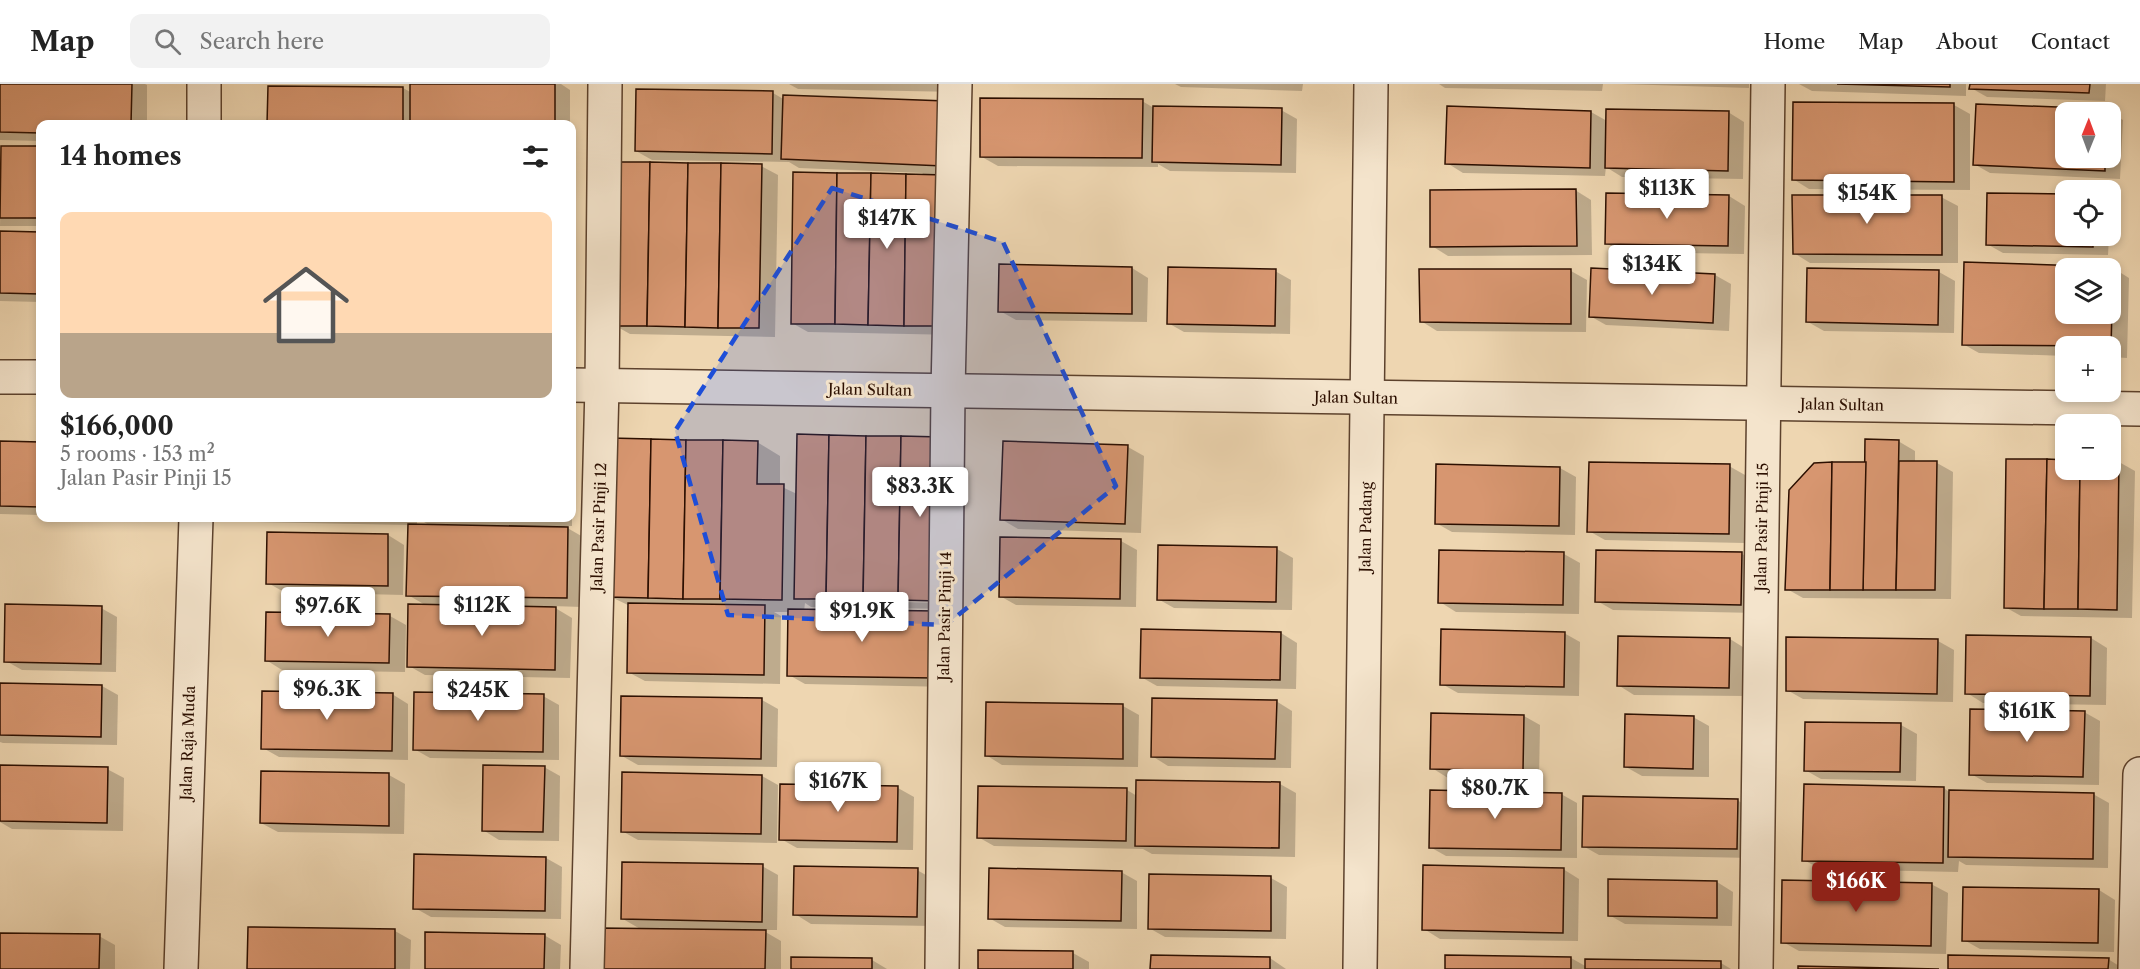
<!DOCTYPE html>
<html lang="en">
<head>
<meta charset="utf-8">
<style>
  :root { --surface:#fff; --page:#f2f2f2; --text:#222; --muted:#767676; --line:#e0e0e0; --accent:#8f2418 }
  body { margin:0; font-family:"Libre Caslon Text",serif; background:var(--page); color:var(--text); height:100vh; display:flex; flex-direction:column; font-size:22px; white-space:nowrap }
  * { box-sizing:border-box; margin:0 }
  p { font-size:20px; color:var(--muted) }
  .icon { flex:none; width:33px; height:33px; fill:none; stroke:currentColor; stroke-width:2; stroke-linecap:round; stroke-linejoin:round }
  .map { position:relative; flex:1; overflow:hidden }
  .panel { position:absolute; left:36px; top:36px; width:540px; height:402px; display:flex; flex-direction:column; background:var(--surface); border-radius:12px; box-shadow:0 3px 9px #0003 }
  .panel>* { flex:none }
  .needle { width:39px; rotate:1deg }
  .tools { position:absolute; left:2055px; top:18px; display:grid; gap:12px }
  .tools a { display:grid; place-items:center; width:66px; height:66px; border-radius:12px; background:var(--surface); box-shadow:0 3px 9px #0003; font-size:30px }
  .price { position:absolute; translate:-50% -51px; padding:0 14px; border-radius:6px; background:#fff; color:#222; font-size:20px; line-height:39px; filter:drop-shadow(0 2px 3px #0008) }
  .price::after { content:''; position:absolute; left:50%; top:36px; width:18px; height:14px; margin-left:-9px; background:inherit; clip-path:polygon(0 0,100% 0,50% 100%) }
  .price.active { background:var(--accent); color:#fff }
  ul { padding:0; list-style:none }
  li { display:grid; align-content:center; gap:12px; height:318px; padding:0 24px }
  li span { display:grid; place-items:center; height:186px; border-radius:12px; color:#555 }
  li>.icon { margin-inline-start:auto }
  span .icon { width:108px; height:108px; fill:#fffc; stroke-width:1 }
  li b { font-size:26px }
  h2 { display:flex; justify-content:space-between; align-items:center; height:72px; padding:0 24px; font-size:26px }
  header { display:flex; align-items:center; gap:36px; box-sizing:border-box; height:84px; padding:0 30px; background:var(--surface); border-bottom:2px solid var(--line) }
  header strong { font-size:28px }
  nav { display:flex; gap:33px; margin-inline-start:auto; font-size:21px }
  .search { width:420px; height:54px; background:var(--page); display:flex; align-items:center; gap:15px; box-sizing:border-box; padding:0 21px; border-radius:12px; color:var(--muted); font-size:22px }
  .map>svg:first-child { display:block }
</style>
</head>
<body>
<header>
<strong>Map</strong>
<div class="search"><svg class="icon" aria-label="search" viewBox="0 0 24 24"><circle cx="10" cy="10" r="6"/><path d="M15 15l6 6"/></svg>Search here</div>
<nav><a>Home</a><a>Map</a><a>About</a><a>Contact</a></nav>
</header>
<div class="map">
<svg width="2140" height="885" viewBox="0 0 2140 885">
  <rect width="100%" height="100%" fill="#eed6b1"/>
  <filter id="stains"><feTurbulence type="fractalNoise" baseFrequency=".00333" numOctaves="4"/><feColorMatrix values="0 0 0 0 .2 0 0 0 0 .09 0 0 0 0 .02 0 0 0 .5 -.17"/></filter>
  <radialGradient id="worn" r=".72"><stop offset=".6" stop-color="#630" stop-opacity="0"/><stop offset="1" stop-color="#630" stop-opacity=".3"/></radialGradient>
  <!-- shadow -->
  <g fill="#0003" fill-rule="evenodd">
    <polygon points="0,0 145,0 147,1 147,40 40,40 40,57 0,56"/>
    <polygon points="412,0 561,0 570,6 570,40 269,40 269,3 403,4 412,9"/>
    <polygon points="789,0 960,0 960,8 798,5"/>
    <polygon points="1175,0 1303,0 1302,7 1181,3"/>
    <polygon points="1439,0 1603,0 1602,7 1445,4"/>
    <polygon points="1621,0 1749,0 1749,4"/>
    <polygon points="1799,0 1966,0 1966,12 1812,7"/>
    <polygon points="1971,0 2106,0 2105,17 1987,13 1971,4"/>
    <polygon points="773,9 785,16 961,28 958,251 808,248 792,239 923,89 799,84 789,78 652,76 636,67"/>
    <polygon points="1142,17 1154,24 1281,26 1297,35 1296,89 1170,87 1158,80 1158,83 998,82 982,73"/>
    <polygon points="1954,21 1970,30 1970,106 1809,105 1793,95"/>
    <polygon points="1977,21 2107,27 2110,28 2066,28 2066,74 2110,74 2110,29 2123,36 2120,95 1990,89 1974,80"/>
    <polygon points="1449,24 1591,28 1607,37 1728,28 1744,38 1743,95 1622,93 1606,83 1605,92 1463,89 1447,79"/>
    <polygon points="2,63 40,64 40,142 0,142"/>
    <polygon points="761,82 778,91 775,253 630,250 614,241"/>
    <polygon points="572,86 574,87 574,158 572,158"/>
    <polygon points="1575,106 1591,116 1592,171 1448,172 1432,162"/>
    <polygon points="1729,112 1745,122 1744,170 1622,168 1606,159"/>
    <polygon points="1941,113 1958,122 1958,179 1810,179 1794,169"/>
    <polygon points="0,149 40,150 40,218 0,217"/>
    <polygon points="2066,152 2109,152 2108,171 2003,169 1987,160"/>
    <path d="M 1965,180 L 2113,184 L 2129,194 L 2127,274 L 2110,273 L 2110,262 L 2066,262 L 2066,272 L 1979,269 L 1963,260 ZM 2066,184 L 2110,184 L 2110,230 L 2066,230 Z"/>
    <polygon points="1132,184 1148,194 1147,238 1016,236 1000,227"/>
    <polygon points="1275,187 1291,196 1290,250 1184,248 1168,239"/>
    <polygon points="1571,187 1587,196 1586,248 1437,247 1421,237"/>
    <polygon points="1939,188 1955,197 1954,249 1824,247 1808,238"/>
    <polygon points="1715,191 1731,200 1729,247 1606,241 1590,232"/>
    <path d="M 798,352 L 941,354 L 957,364 L 954,525 L 811,523 L 805,519 L 804,527 L 936,529 L 952,538 L 951,603 L 805,600 L 789,591 L 790,528 L 774,528 L 781,532 L 780,600 L 645,597 L 628,588 L 630,522 L 609,512 L 612,356 L 757,358 L 780,372 L 780,402 L 797,410 ZM 810,513 L 946,516 L 946,519 L 810,516 Z"/>
    <polygon points="1898,357 1915,367 1915,379 1937,379 1953,388 1951,515 1803,514 1787,505 1867,380"/>
    <path d="M 572,358 L 572,442 L 564,442 L 583,453 L 582,523 L 552,522 L 572,534 L 570,594 L 425,591 L 409,582 L 427,522 L 408,511 L 409,441 L 255,438 L 247,434 L 572,434 ZM 417,434 L 431,442 L 417,441 Z"/>
    <polygon points="0,359 40,360 40,431 0,430"/>
    <polygon points="1128,363 1144,372 1141,449 1018,445 1001,435"/>
    <polygon points="2119,378 2135,387 2132,534 2021,532 2005,523 2066,386 2110,386"/>
    <polygon points="1729,382 1745,391 1744,459 1605,456 1589,447"/>
    <polygon points="1560,384 1576,393 1575,451 1452,448 1436,439"/>
    <polygon points="388,451 404,461 403,511 284,508 268,499"/>
    <polygon points="1121,457 1137,466 1136,523 1016,521 1000,512"/>
    <polygon points="1277,465 1293,474 1292,526 1174,524 1158,515"/>
    <polygon points="1564,470 1580,479 1579,530 1456,528 1440,518"/>
    <polygon points="1742,470 1758,479 1757,529 1613,526 1597,517"/>
    <polygon points="101,524 117,533 116,588 22,586 6,577"/>
    <polygon points="390,532 406,541 405,588 282,586 266,576"/>
    <polygon points="1281,549 1297,559 1296,605 1157,602 1141,593"/>
    <polygon points="1564,549 1580,558 1579,612 1458,609 1442,600"/>
    <polygon points="2091,554 2107,564 2106,621 1983,619 1967,609"/>
    <polygon points="1730,555 1746,565 1745,612 1634,611 1618,601"/>
    <polygon points="1938,557 1954,566 1953,618 1803,615 1787,606"/>
    <polygon points="0,600 102,602 118,611 117,661 3,659 0,658"/>
    <polygon points="392,610 408,620 408,676 279,673 263,664"/>
    <polygon points="543,612 559,621 559,676 430,674 414,665"/>
    <polygon points="623,613 762,616 778,625 777,683 638,681 622,672"/>
    <polygon points="1276,617 1292,627 1291,684 1168,682 1152,672"/>
    <polygon points="987,620 1123,622 1139,631 1138,683 1002,681 986,671"/>
    <polygon points="2084,628 2100,637 2099,701 1987,699 1971,690"/>
    <polygon points="1433,631 1524,632 1540,641 1539,695 1448,694 1432,684"/>
    <polygon points="1693,633 1709,642 1709,693 1642,692 1626,683"/>
    <polygon points="1901,641 1917,650 1916,697 1821,695 1805,686"/>
    <polygon points="0,683 107,685 124,694 123,747 12,745 0,738"/>
    <polygon points="544,683 560,692 559,757 499,756 483,746"/>
    <polygon points="262,689 389,691 405,700 404,750 278,748 261,739"/>
    <polygon points="623,690 762,692 778,701 777,759 638,756 622,747"/>
    <polygon points="1280,700 1296,709 1295,773 1152,770 1143,765 994,762 978,753 1127,706 1137,712"/>
    <polygon points="898,704 914,713 913,766 797,764 781,755"/>
    <polygon points="1944,704 1949,708 2093,710 2109,719 2108,784 1966,781 1959,777 1958,788 1820,785 1804,776"/>
    <polygon points="1561,710 1577,719 1577,774 1446,772 1430,763"/>
    <polygon points="1737,716 1753,726 1752,774 1599,771 1583,762"/>
    <polygon points="546,774 562,783 561,835 431,833 415,824"/>
    <polygon points="762,782 778,791 777,846 762,846 781,857 781,885 600,885 642,846 623,835"/>
    <polygon points="1563,785 1579,795 1578,857 1440,855 1424,845"/>
    <polygon points="917,786 933,795 933,842 811,840 795,830"/>
    <polygon points="1121,788 1137,797 1137,845 1005,843 989,834"/>
    <polygon points="1150,792 1271,794 1287,803 1286,855 1165,853 1149,844"/>
    <polygon points="1717,798 1733,808 1732,842 1625,840 1609,831"/>
    <polygon points="1931,800 1948,809 1946,870 1799,867 1783,858"/>
    <polygon points="2099,806 2115,816 2114,868 1980,865 1964,856"/>
    <polygon points="395,847 411,856 410,885 248,885"/>
    <polygon points="0,850 99,852 115,861 115,885 0,885"/>
    <polygon points="544,851 561,861 560,885 426,885"/>
    <polygon points="1073,869 1089,878 1089,885 979,885"/>
    <polygon points="1446,872 1571,874 1587,883 1721,879 1731,885 1446,885"/>
    <polygon points="1270,874 1286,885 1152,885"/>
    <polygon points="2108,875 2124,885 1950,885"/>
    <polygon points="872,876 887,885 793,885"/>
  </g>
  <!-- building -->
  <g fill="#d79670" stroke="#2c0f00" stroke-width="1.5" fill-rule="evenodd">
    <polygon points="0,0 132,0 131,40 40,40 40,49 0,48"/>
    <rect x="410" y="0" width="145" height="40"/>
    <polygon points="1837,0 1950,0 1950,3"/>
    <polygon points="1970,0 2090,0 2089,9 1969,5"/>
    <polygon points="268,2 403,3 403,40 267,40"/>
    <polygon points="636,5 773,7 772,70 635,67"/>
    <polygon points="783,11 946,17 943,82 781,75"/>
    <polygon points="980,14 1143,15 1142,74 980,73"/>
    <polygon points="1793,18 1954,19 1954,98 1792,96"/>
    <polygon points="1976,20 2108,25 2107,28 2066,28 2066,74 2105,74 2105,87 1973,81"/>
    <polygon points="1153,22 1282,24 1281,81 1152,78"/>
    <polygon points="1447,22 1591,27 1590,84 1445,80"/>
    <polygon points="1606,25 1729,27 1728,87 1605,84"/>
    <polygon points="1,62 40,62 40,134 0,134"/>
    <polygon points="615,78 650,78 647,242 612,242"/>
    <polygon points="650,78 688,79 685,243 647,242"/>
    <polygon points="688,79 721,79 718,244 685,243"/>
    <polygon points="721,79 762,80 759,244 718,244"/>
    <polygon points="793,88 837,89 835,240 791,240"/>
    <polygon points="837,89 871,89 868,241 835,240"/>
    <polygon points="871,89 906,90 904,242 868,241"/>
    <polygon points="906,90 945,91 942,242 904,242"/>
    <polygon points="1576,105 1577,162 1430,163 1430,106"/>
    <polygon points="1606,109 1729,111 1728,162 1605,160"/>
    <polygon points="1987,109 2066,110 2066,152 2093,152 2093,163 1986,161"/>
    <polygon points="1792,111 1942,111 1942,171 1793,170"/>
    <polygon points="0,147 40,148 40,210 0,209"/>
    <path d="M 1964,178 L 2113,183 L 2111,265 L 2110,262 L 1962,261 ZM 2066,184 L 2110,184 L 2110,230 L 2066,230 Z"/>
    <polygon points="999,180 1132,183 1132,230 998,228"/>
    <polygon points="1168,183 1276,185 1275,242 1167,240"/>
    <polygon points="1591,184 1715,190 1713,239 1589,233"/>
    <polygon points="1807,184 1939,186 1938,241 1806,238"/>
    <polygon points="1419,185 1571,185 1571,240 1420,238"/>
    <polygon points="797,350 829,351 826,515 794,515"/>
    <polygon points="829,351 866,352 863,516 826,515"/>
    <polygon points="866,352 901,352 898,516 863,516"/>
    <polygon points="901,352 941,353 938,517 898,516"/>
    <polygon points="610,354 651,355 648,514 607,513"/>
    <polygon points="651,355 686,356 683,515 648,514"/>
    <polygon points="1865,355 1899,356 1896,506 1863,506"/>
    <polygon points="686,356 723,356 720,515 683,515"/>
    <polygon points="723,356 758,357 757,400 784,400 782,516 720,515"/>
    <polygon points="0,357 40,358 40,423 0,422"/>
    <polygon points="1003,357 1128,361 1125,440 1000,436"/>
    <polygon points="2006,375 2047,375 2044,525 2004,524"/>
    <polygon points="2047,375 2066,376 2066,386 2080,386 2078,525 2044,525"/>
    <polygon points="1899,377 1937,377 1935,506 1896,506"/>
    <polygon points="2110,377 2119,377 2117,526 2078,525 2080,386 2110,386"/>
    <polygon points="1589,378 1730,380 1729,450 1587,448"/>
    <polygon points="1832,378 1830,506 1785,506 1789,406 1814,379"/>
    <polygon points="1832,378 1866,378 1863,506 1830,506"/>
    <polygon points="1436,380 1560,383 1559,442 1435,440"/>
    <polygon points="408,440 568,443 567,514 406,512"/>
    <polygon points="267,448 388,450 388,502 266,500"/>
    <polygon points="1000,453 1121,455 1120,515 999,513"/>
    <polygon points="1158,461 1277,463 1276,518 1157,516"/>
    <polygon points="1439,466 1564,468 1563,521 1438,519"/>
    <polygon points="1596,466 1742,468 1741,521 1595,518"/>
    <polygon points="628,519 765,521 764,591 627,589"/>
    <polygon points="5,520 102,522 101,580 4,578"/>
    <polygon points="408,520 556,523 555,586 407,583"/>
    <polygon points="788,525 937,527 935,594 787,592"/>
    <polygon points="266,528 390,530 389,579 265,577"/>
    <polygon points="1141,545 1281,548 1280,596 1140,594"/>
    <polygon points="1441,545 1565,548 1564,603 1440,601"/>
    <polygon points="1966,551 2091,553 2090,612 1965,610"/>
    <polygon points="1618,552 1730,554 1729,604 1617,602"/>
    <polygon points="1786,553 1938,555 1937,610 1786,607"/>
    <polygon points="0,599 102,601 101,653 0,651"/>
    <polygon points="262,607 393,609 392,667 261,665"/>
    <polygon points="414,608 544,610 543,668 413,666"/>
    <polygon points="621,612 762,614 761,675 620,672"/>
    <polygon points="1152,614 1277,616 1275,675 1151,673"/>
    <polygon points="986,618 1123,620 1123,675 985,672"/>
    <polygon points="1970,625 2085,627 2083,693 1969,691"/>
    <polygon points="1431,629 1524,631 1523,687 1430,685"/>
    <polygon points="1625,630 1694,632 1693,685 1624,683"/>
    <polygon points="1805,638 1901,639 1900,688 1804,687"/>
    <polygon points="0,681 108,683 107,739 0,737"/>
    <polygon points="483,681 545,682 543,748 482,747"/>
    <polygon points="261,687 389,689 389,742 260,739"/>
    <polygon points="622,688 762,691 761,750 621,748"/>
    <polygon points="1136,696 1280,698 1279,764 1135,762"/>
    <polygon points="780,700 898,702 897,758 779,756"/>
    <polygon points="1804,700 1944,703 1943,779 1802,777"/>
    <polygon points="978,702 1127,704 1126,757 977,754"/>
    <polygon points="1430,706 1562,709 1561,766 1429,764"/>
    <polygon points="1949,706 2094,709 2093,775 1948,773"/>
    <polygon points="1583,712 1738,715 1737,765 1582,763"/>
    <polygon points="414,770 546,773 545,827 413,825"/>
    <polygon points="622,778 763,780 762,838 621,835"/>
    <polygon points="1423,781 1564,784 1563,849 1422,846"/>
    <polygon points="794,782 918,784 917,833 793,831"/>
    <polygon points="989,784 1122,787 1121,837 988,835"/>
    <polygon points="1149,790 1271,792 1271,847 1148,845"/>
    <polygon points="1608,795 1717,797 1717,834 1608,832"/>
    <polygon points="1782,796 1932,799 1931,862 1781,859"/>
    <polygon points="1963,803 2099,805 2098,859 1962,857"/>
    <polygon points="248,843 395,845 395,885 247,885"/>
    <polygon points="600,844 766,846 765,885 599,885"/>
    <polygon points="425,848 545,850 544,885 425,885"/>
    <polygon points="0,849 100,850 99,885 0,885"/>
    <polygon points="978,866 1073,867 1073,885 978,885"/>
    <polygon points="1151,871 1270,873 1270,885 1150,885"/>
    <polygon points="1445,871 1571,873 1571,885 1445,885"/>
    <polygon points="1948,871 2109,874 2108,885 1948,885"/>
    <polygon points="791,873 872,874 872,885 791,885"/>
    <polygon points="1585,875 1721,877 1721,885 1585,885"/>
    <polygon points="1798,882 1939,885 1798,885"/>
  </g>
  <g fill="none" stroke-linecap="round" stroke-linejoin="round">
    <!-- minor casing -->
    <g stroke="#5c412c" stroke-width="36">
      <g id="minor">
        <polyline points="204,40 204,0"/>
        <polyline points="0,293 40,293"/>
        <polyline points="572,301 2140,325"/>
        <polyline points="181,885 196,434"/>
        <polyline points="587,885 602,302 605,0"/>
        <polyline points="942,885 948,307 955,0"/>
        <polyline points="1360,885 1371,0"/>
        <polyline points="1756,885 1768,0"/>
        <polyline points="2135,885 2140,690"/>
      </g>
    </g>
    <!-- minor -->
    <use href="#minor" stroke="#f4e4cc" stroke-width="33"/>
  </g>
  <!-- marked area -->
  <path fill="#1d4ed8" fill-opacity="0.2" stroke="#1d4ed8" stroke-width="4.5" stroke-dasharray="12 8" stroke-linejoin="round" d="M 832,104 L 1003,158 L 1116,402 L 946,541 L 728,531 L 675,347 Z"/>
  <g text-anchor="middle" stroke-width="6" stroke-linejoin="round" paint-order="stroke">
    <!-- street labels -->
    <g font-size="15" fill="#2c0f00" stroke="#f4e4cc">
      <text transform="translate(870 306) rotate(1)" y="5">Jalan Sultan</text>
      <text transform="translate(1356 314) rotate(1)" y="5">Jalan Sultan</text>
      <text transform="translate(1842 321) rotate(1)" y="5">Jalan Sultan</text>
      <text transform="translate(599 443) rotate(-88)" y="5">Jalan Pasir Pinji 12</text>
      <text transform="translate(1366 443) rotate(-89)" y="5">Jalan Padang</text>
      <text transform="translate(1762 443) rotate(-89)" y="5">Jalan Pasir Pinji 15</text>
      <text transform="translate(945 532) rotate(-89)" y="5">Jalan Pasir Pinji 14</text>
      <text transform="translate(188 659) rotate(-88)" y="5">Jalan Raja Muda</text>
    </g>
  </g>
  <rect width="100%" height="100%" filter="url(#stains)"/>
  <rect width="100%" height="100%" fill="url(#worn)"/>
</svg>
<div class="tools">
<a><svg class="needle" viewBox="-14 -14 28 28"><path d="M0-13l5 13h-10z" fill="#e53935"/><path d="M0 13l5-13h-10z" fill="#767676"/></svg></a>
<a><svg class="icon" aria-label="locate" viewBox="0 0 24 24"><circle cx="12" cy="12" r="6"/><path d="M12 2v4M12 18v4M2 12h4M18 12h4"/></svg></a>
<a><svg class="icon" aria-label="layers" viewBox="0 0 24 24"><path d="M12 4l9 5-9 5-9-5zM3 14l9 5 9-5"/></svg></a>
<a>+</a>
<a>−</a>
</div>
<b class="price" style="left:1667px;top:136px">$113K</b>
<b class="price" style="left:1867px;top:141px">$154K</b>
<b class="price" style="left:887px;top:166px">$147K</b>
<b class="price" style="left:1652px;top:212px">$134K</b>
<b class="price" style="left:920px;top:434px">$83.3K</b>
<b class="price" style="left:482px;top:553px">$112K</b>
<b class="price" style="left:328px;top:554px">$97.6K</b>
<b class="price" style="left:862px;top:559px">$91.9K</b>
<b class="price" style="left:327px;top:637px">$96.3K</b>
<b class="price" style="left:478px;top:638px">$245K</b>
<b class="price" style="left:2027px;top:659px">$161K</b>
<b class="price" style="left:838px;top:729px">$167K</b>
<b class="price" style="left:1495px;top:736px">$80.7K</b>
<b class="price active" style="left:1856px;top:829px">$166K</b>
<section class="panel">
<h2>14 homes<svg class="icon" aria-label="filters" viewBox="0 0 24 24"><path d="M4 7h16M4 17h16"/><circle cx="9" cy="7" r="2"/><circle cx="15" cy="17" r="2"/></svg></h2>
<ul>
<li><span style="background:linear-gradient(#ffd9b3 65%,#b9a48a 0)"><svg class="icon" aria-label="home" viewBox="0 0 24 24"><path d="M3 11l9-7 9 7M6 9v11h12V9"/></svg></span><div><b>$166,000</b><p>5 rooms · 153 m²</p><p>Jalan Pasir Pinji 15</p></div></li>
</ul>
</section>
</div>
</body>
</html>
